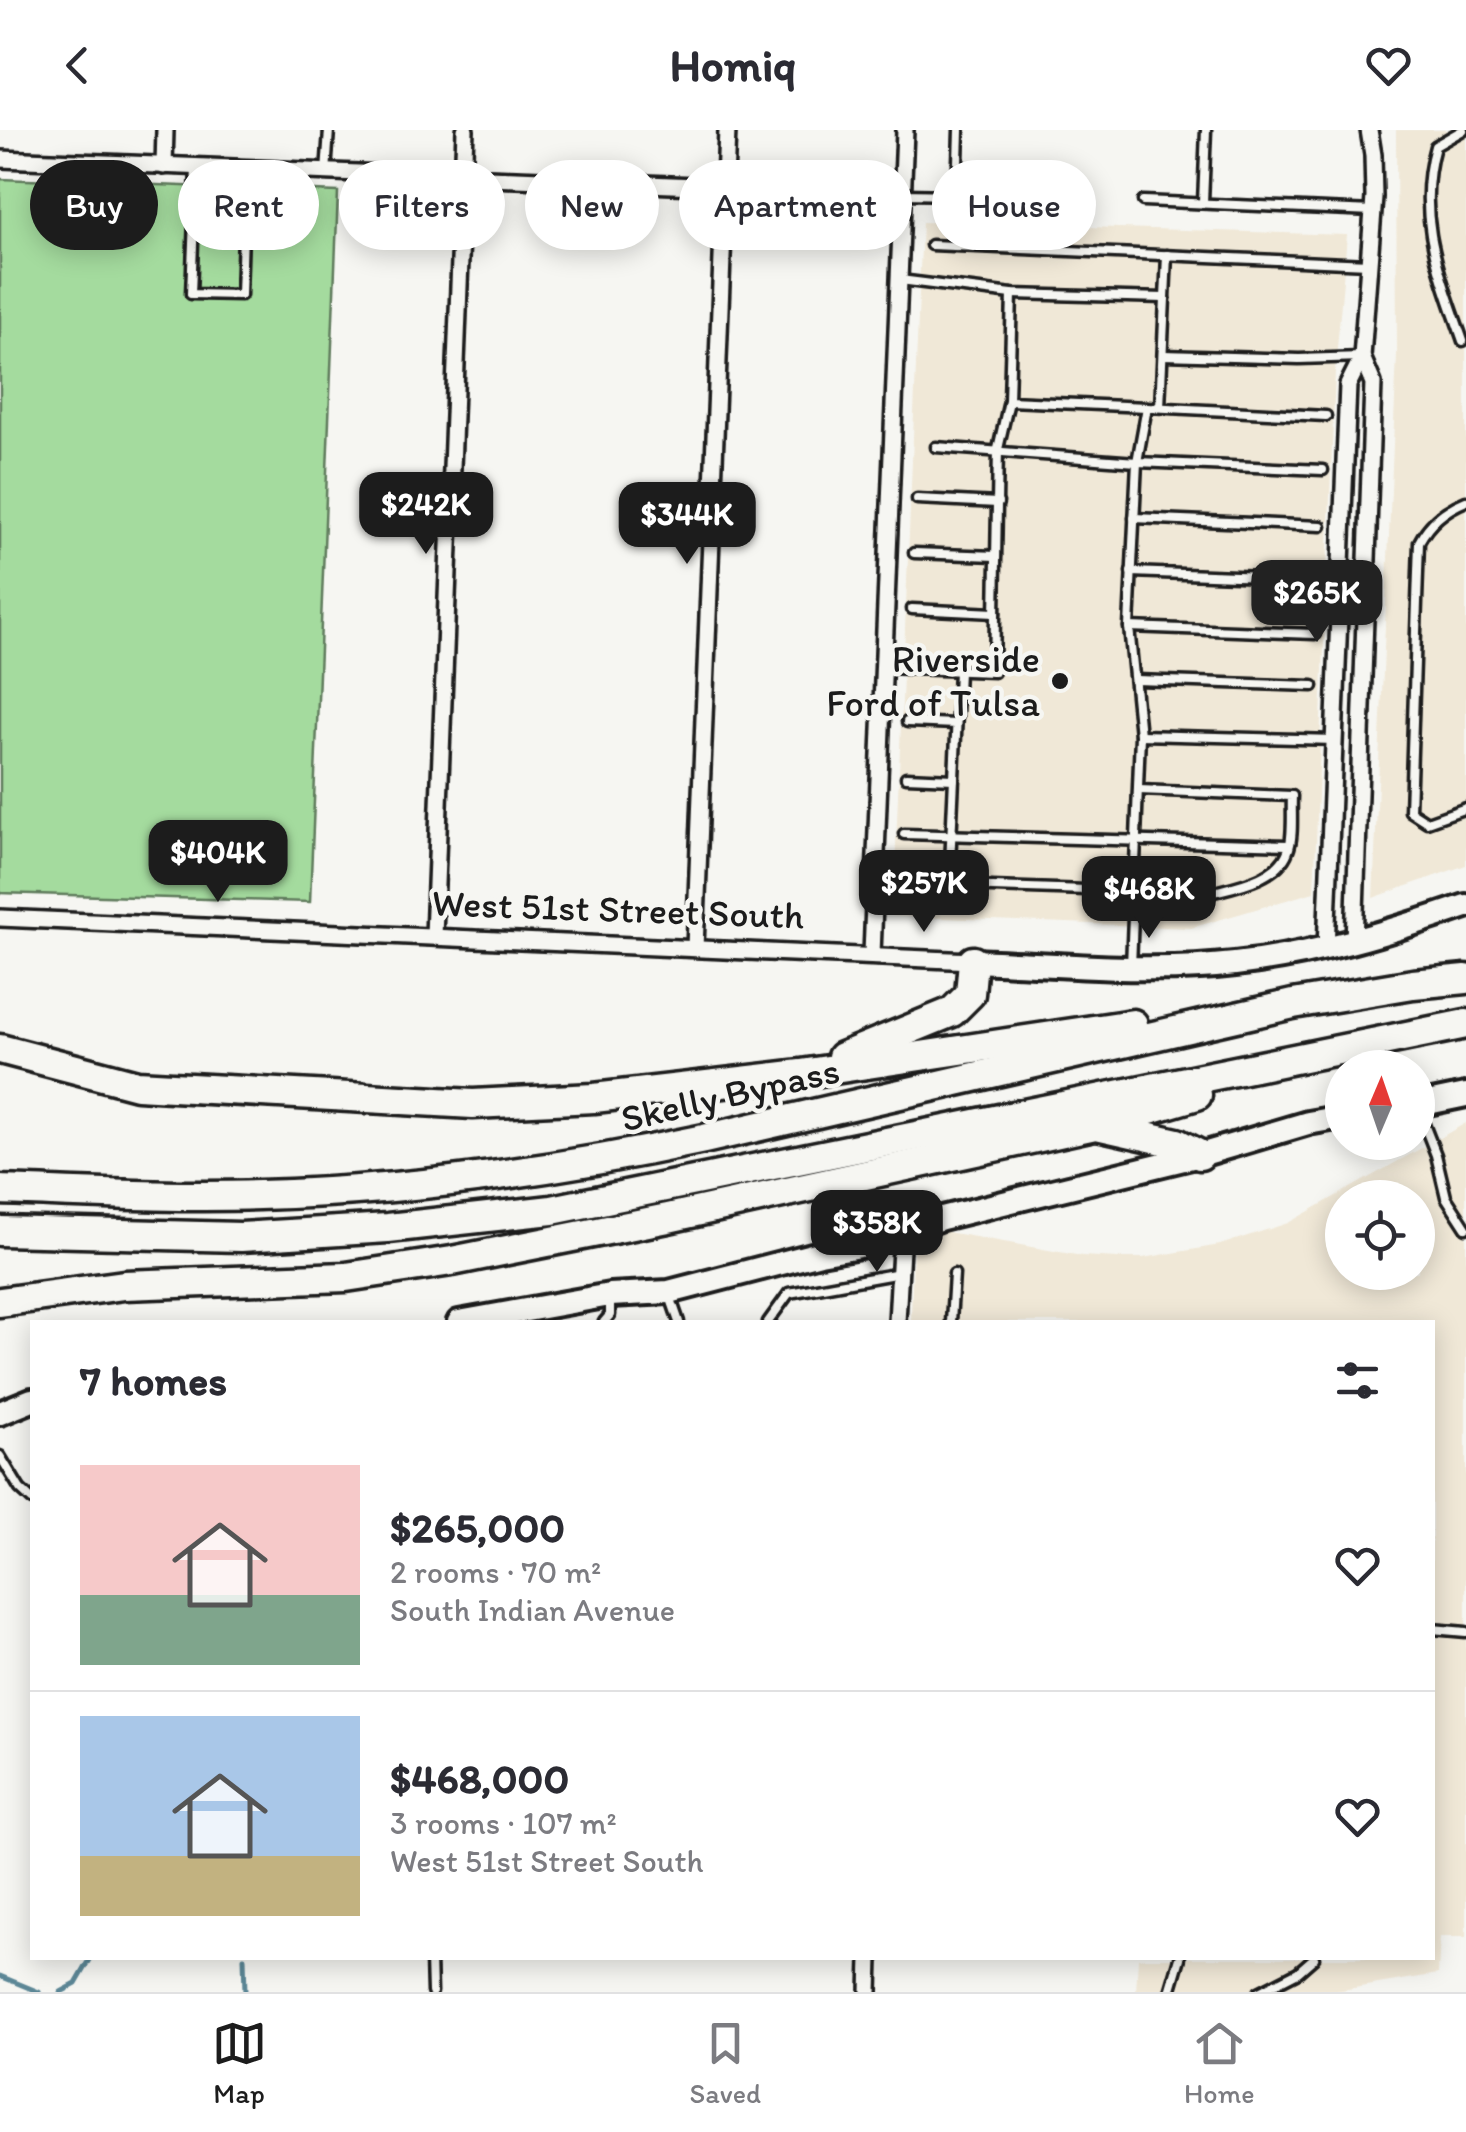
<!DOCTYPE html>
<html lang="en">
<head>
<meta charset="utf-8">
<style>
  :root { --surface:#fff; --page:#f7f7f7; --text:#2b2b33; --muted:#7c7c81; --line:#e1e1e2; --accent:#1c1c1c }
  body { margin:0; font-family:Itim,sans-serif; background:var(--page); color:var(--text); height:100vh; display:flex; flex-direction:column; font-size:38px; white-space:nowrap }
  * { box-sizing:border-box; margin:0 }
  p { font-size:32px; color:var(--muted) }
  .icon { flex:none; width:55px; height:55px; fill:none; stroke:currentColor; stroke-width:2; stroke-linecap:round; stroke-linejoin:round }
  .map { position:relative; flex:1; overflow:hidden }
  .sheet { position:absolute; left:30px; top:1190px; width:1405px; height:640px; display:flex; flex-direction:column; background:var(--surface); border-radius:0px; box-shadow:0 5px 25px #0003 }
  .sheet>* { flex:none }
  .hud { position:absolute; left:30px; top:30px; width:1408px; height:90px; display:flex; gap:20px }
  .needle { width:65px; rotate:2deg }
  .fabs { position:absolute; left:1325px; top:920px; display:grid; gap:20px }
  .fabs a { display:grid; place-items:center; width:110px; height:110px; border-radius:50%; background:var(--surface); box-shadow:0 5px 25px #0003; font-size:50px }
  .price { position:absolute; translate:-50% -85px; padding:0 22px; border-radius:20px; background:var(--accent); color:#fff; font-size:32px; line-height:65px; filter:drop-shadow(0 2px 5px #0008) }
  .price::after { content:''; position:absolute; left:50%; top:60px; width:30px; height:22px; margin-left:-15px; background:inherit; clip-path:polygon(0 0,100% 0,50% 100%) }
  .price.selected { background:#222; color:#fff }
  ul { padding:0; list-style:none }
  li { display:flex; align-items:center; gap:30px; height:250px; padding:0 50px }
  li+li { border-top:2px solid var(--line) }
  li span { display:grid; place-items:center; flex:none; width:280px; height:200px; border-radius:0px; color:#555 }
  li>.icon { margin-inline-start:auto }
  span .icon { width:120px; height:120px; fill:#fffc; stroke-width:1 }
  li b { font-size:42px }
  h2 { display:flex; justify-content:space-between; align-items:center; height:120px; padding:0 50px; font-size:42px }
  .chip { padding:0 35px; border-radius:45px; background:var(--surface); box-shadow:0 5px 25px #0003; font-size:35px; line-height:90px }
  .chip.selected { background:var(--accent); color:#fff }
  header { display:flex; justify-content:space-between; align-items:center; height:130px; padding:0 50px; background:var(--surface); font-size:45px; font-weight:700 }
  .dock { display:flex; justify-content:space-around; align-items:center; height:140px; border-top:2px solid var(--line); background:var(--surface); font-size:28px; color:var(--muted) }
  .dock a { display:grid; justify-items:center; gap:5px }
  .dock .selected { color:var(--accent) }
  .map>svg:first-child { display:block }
</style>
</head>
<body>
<header><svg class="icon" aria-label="back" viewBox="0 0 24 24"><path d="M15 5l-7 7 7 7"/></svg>Homiq<svg class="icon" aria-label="heart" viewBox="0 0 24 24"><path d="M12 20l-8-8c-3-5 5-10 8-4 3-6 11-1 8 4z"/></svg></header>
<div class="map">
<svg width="1466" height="1862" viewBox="0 0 1466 1862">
  <rect width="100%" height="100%" fill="#f6f6f2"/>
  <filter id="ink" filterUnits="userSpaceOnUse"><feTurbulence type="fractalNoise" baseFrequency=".01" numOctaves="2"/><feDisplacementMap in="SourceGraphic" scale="20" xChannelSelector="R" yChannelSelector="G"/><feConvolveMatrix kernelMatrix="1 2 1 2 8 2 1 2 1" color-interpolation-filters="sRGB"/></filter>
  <g filter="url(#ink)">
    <!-- built -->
    <g fill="#f0e8d7" fill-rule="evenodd">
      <polygon points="1396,0 1466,0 1466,735 1373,768 1397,224"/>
      <polygon points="922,92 1347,105 1335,241 1314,762 1191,798 893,786"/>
      <path d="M 1466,993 L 1466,1807 L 1440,1807 L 1438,1844 L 1330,1862 L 1136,1862 L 1138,1828 L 1432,1828 L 1432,1192 L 911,1192 L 913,1121 L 916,1113 L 936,1100 L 1082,1126 L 1118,1128 L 1143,1128 L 1220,1115 L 1288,1093 ZM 1342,1068 L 1418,1068 L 1418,1142 L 1342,1142 Z"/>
    </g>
    <!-- green -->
    <polygon fill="#a4db9e" stroke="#607c5d" stroke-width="2.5" points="0,49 338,62 310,772 0,763"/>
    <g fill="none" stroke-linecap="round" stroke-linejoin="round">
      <!-- stream -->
      <g stroke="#5c8796" stroke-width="5">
        <polyline points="244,1828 245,1862"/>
        <polyline points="0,1846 39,1862"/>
        <polyline points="61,1862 76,1854 91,1828"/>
      </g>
      <!-- lane casing -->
      <g stroke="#1c1c1c" stroke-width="15">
        <g id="lane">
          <polyline points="196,38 191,164 241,165 245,40"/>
          <polyline points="326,43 329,0"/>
          <polyline points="903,64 957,65 959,0"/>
          <polyline points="1143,71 1373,81"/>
          <polyline points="1203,72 1206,0"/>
          <polyline points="931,115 1369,134"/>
          <polyline points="900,150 1012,164 1165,168"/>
          <polyline points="1012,164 1009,271 1147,277"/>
          <path d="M 1463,211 C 1440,144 1415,87 1435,16 L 1463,0"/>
          <polyline points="1163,225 1299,229 1362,227"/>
          <polyline points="1160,277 1167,125"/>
          <polyline points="936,317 1137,332 1323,340"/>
          <polyline points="917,369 998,373"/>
          <path d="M 1466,371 C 1446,379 1429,393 1419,412 L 1410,681 L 1427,692 L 1466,678"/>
          <polyline points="1134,388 1321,396"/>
          <polyline points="914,423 996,426"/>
          <polyline points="1131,442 1318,449"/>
          <polyline points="912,479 995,483"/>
          <polyline points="1129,497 1315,504"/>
          <polyline points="884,538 994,542 998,319 1009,271"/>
          <polyline points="1136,550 1313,556"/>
          <polyline points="907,592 956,594"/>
          <polyline points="1140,605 1336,610"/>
          <polyline points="906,647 954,649"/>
          <polyline points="904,704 1288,715"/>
          <path d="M 903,754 L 1206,764 C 1231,757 1277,751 1288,721 C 1294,707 1291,682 1292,666 L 1139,660"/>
          <polyline points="949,756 959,541"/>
          <polyline points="1131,837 1140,605 1129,497 1137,332 1147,277 1326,286"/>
          <polyline points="1418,979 1436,1025 1446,1067 1466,1098"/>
          <polyline points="670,1166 679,1192"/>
          <polyline points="604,1192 610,1185 610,1170"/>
          <polyline points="768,1192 789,1163 900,1143"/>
          <polyline points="951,1192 954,1144"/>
          <polyline points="0,1326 20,1359 32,1370"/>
          <polyline points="1432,1499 1466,1502"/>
          <polyline points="431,1828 432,1862"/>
          <polyline points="1170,1862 1180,1828"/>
          <polyline points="1259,1862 1298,1842 1314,1828"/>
        </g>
      </g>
      <!-- street casing -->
      <g stroke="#1c1c1c" stroke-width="22">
        <g id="street">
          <polyline points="0,29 903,64"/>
          <polyline points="164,36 165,0"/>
          <polyline points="0,788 973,831"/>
          <polyline points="434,806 465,0"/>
          <polyline points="1354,812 1373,253 1362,227"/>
          <polyline points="695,818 727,0"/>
          <polyline points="1326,819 1348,255 1362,227 1374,67 1373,25 1369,0"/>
          <polyline points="872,824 905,0"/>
          <polyline points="897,1192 902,1100"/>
          <polyline points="869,1862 870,1828"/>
        </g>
      </g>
      <!-- secondary casing -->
      <g stroke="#1c1c1c" stroke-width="30">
        <g id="secondary">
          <path d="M 973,831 C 1059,834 1149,844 1235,834 C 1315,825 1390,802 1466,776"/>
          <polyline points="1418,975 1466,965"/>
          <polyline points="459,1192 610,1165 669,1162 820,1123 871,1114 942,1088 1200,1025 1308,993 1342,987"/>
          <polyline points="0,1283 32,1270"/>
        </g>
      </g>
      <!-- highway casing -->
      <g stroke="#1c1c1c" stroke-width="35">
        <g id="highway">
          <polyline points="0,919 137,955 473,974 594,968 801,944 1133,894"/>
          <polyline points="842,927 952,882 970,864 973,831"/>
          <polyline points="1097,995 1177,1013 1200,1025"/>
          <path d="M 0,1060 C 86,1063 173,1068 259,1065 C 409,1061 558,1040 704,1009 L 1293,874 L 1413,854 L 1466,849"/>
          <polyline points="0,1101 241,1107 388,1098 552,1080 1466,894"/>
          <polyline points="0,1172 124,1155 346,1147 452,1131 668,1088 1095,995 1197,965"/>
        </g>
      </g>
      <!-- lane -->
      <use href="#lane" stroke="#f6f6f2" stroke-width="8"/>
      <!-- street -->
      <use href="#street" stroke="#f6f6f2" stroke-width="15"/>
      <!-- secondary -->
      <use href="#secondary" stroke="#f6f6f2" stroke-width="22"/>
      <!-- highway -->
      <use href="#highway" stroke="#f6f6f2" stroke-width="28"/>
    </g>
  </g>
  <!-- markers -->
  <circle fill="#1c1c1c" stroke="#f6f6f2" stroke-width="4" cx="1060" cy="551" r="10"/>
  <g text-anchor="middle" stroke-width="9" stroke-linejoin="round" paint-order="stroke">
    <!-- poi labels -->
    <g font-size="38" fill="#1c1c1c" stroke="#f6f6f2" text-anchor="end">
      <text x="1040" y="542">Riverside<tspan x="1040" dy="44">Ford of Tulsa</tspan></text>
    </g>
    <!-- street labels -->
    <g font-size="38" fill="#1c1c1c" stroke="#f6f6f2">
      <text transform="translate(618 779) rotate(2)" y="13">West 51st Street South</text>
      <text transform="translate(730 964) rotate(-13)" y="13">Skelly Bypass</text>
    </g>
  </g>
</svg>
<div class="fabs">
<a><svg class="needle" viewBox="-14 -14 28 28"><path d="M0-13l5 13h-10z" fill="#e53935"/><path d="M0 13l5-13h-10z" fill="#7c7c81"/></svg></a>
<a><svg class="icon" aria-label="locate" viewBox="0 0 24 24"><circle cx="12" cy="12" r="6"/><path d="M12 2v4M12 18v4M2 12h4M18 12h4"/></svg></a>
</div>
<b class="price" style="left:426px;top:427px">$242K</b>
<b class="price" style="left:687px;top:437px">$344K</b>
<b class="price selected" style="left:1317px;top:515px">$265K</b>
<b class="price" style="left:218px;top:775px">$404K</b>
<b class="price" style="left:924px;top:805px">$257K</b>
<b class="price" style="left:1149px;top:811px">$468K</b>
<b class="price" style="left:877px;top:1145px">$358K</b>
<div class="hud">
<a class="chip selected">Buy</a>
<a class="chip">Rent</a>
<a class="chip">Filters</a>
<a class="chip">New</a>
<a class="chip">Apartment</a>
<a class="chip">House</a>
</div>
<section class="sheet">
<h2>7 homes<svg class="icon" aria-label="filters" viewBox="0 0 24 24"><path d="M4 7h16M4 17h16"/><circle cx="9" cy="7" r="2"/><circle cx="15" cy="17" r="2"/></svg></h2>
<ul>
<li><span style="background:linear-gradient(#f6c9c9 65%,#7fa58c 0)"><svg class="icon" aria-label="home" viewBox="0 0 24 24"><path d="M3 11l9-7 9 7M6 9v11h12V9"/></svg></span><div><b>$265,000</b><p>2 rooms · 70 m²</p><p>South Indian Avenue</p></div><svg class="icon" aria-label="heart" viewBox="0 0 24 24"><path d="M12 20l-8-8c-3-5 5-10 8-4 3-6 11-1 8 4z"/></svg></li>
<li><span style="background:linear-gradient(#a9c7e8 70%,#c2b280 0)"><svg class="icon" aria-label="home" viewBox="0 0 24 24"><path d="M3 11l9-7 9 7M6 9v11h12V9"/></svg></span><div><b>$468,000</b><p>3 rooms · 107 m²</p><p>West 51st Street South</p></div><svg class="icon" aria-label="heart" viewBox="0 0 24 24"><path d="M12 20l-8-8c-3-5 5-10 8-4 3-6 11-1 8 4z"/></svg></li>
</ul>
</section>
</div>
<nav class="dock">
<a class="selected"><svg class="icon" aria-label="map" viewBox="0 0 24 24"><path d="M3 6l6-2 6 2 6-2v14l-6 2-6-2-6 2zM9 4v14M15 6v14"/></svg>Map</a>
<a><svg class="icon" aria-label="saved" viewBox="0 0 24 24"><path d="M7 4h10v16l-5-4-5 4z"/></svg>Saved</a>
<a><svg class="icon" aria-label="home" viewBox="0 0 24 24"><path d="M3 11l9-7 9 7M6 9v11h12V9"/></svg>Home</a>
</nav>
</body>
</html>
